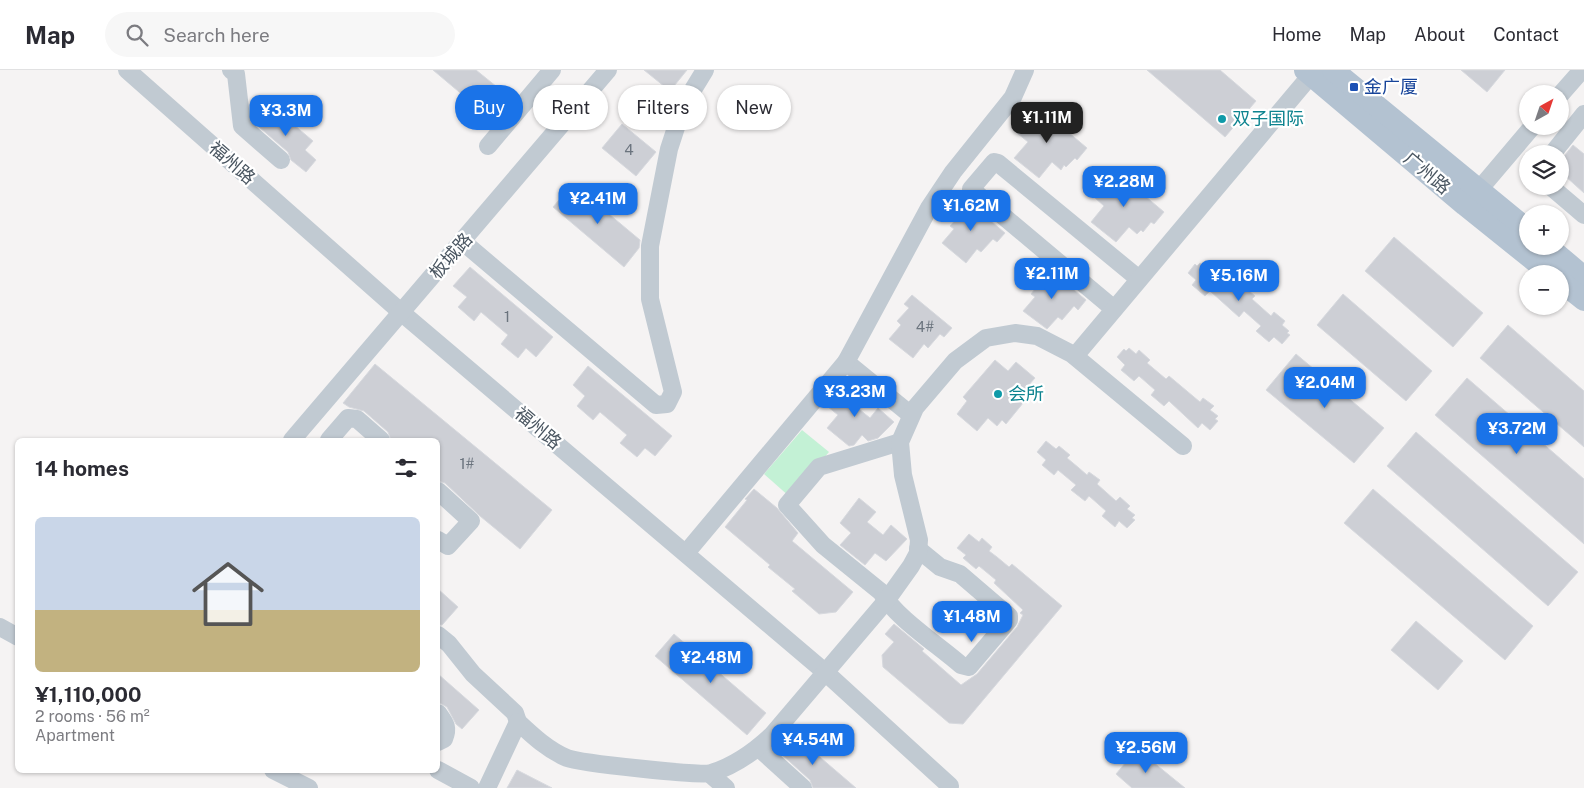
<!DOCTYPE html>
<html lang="en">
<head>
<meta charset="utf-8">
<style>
  :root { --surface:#fff; --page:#f7f7f7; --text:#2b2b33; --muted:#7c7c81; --line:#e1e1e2; --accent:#1a73e8 }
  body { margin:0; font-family:"Public Sans","Noto Sans SC",sans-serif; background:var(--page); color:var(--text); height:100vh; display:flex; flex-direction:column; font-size:19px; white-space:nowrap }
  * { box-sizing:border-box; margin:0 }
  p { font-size:16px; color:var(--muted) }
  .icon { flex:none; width:28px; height:28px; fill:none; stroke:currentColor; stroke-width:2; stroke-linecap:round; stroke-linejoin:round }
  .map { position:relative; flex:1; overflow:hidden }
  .details { position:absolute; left:15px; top:368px; width:425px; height:335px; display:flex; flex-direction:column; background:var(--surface); border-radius:8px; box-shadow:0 1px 4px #0004 }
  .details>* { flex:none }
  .top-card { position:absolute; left:455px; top:15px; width:475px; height:45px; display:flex; gap:10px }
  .needle { width:32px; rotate:40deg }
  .tools { position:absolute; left:1519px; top:15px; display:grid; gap:10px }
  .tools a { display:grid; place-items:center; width:50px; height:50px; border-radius:50%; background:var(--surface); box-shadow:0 1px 4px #0004; font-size:25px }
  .price { position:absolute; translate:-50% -42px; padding:0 11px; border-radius:10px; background:var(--accent); color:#fff; font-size:16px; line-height:32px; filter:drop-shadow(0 1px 2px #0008) }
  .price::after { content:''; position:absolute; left:50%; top:30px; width:15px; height:11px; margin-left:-8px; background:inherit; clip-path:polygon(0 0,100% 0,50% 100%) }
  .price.on { background:#222; color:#fff }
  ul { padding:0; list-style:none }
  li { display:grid; align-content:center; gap:10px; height:265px; padding:0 20px }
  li+li { border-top:1px solid var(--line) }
  li span { display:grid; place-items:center; height:155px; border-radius:8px; color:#555 }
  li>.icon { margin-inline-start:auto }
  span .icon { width:90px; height:90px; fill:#fffc; stroke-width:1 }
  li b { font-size:21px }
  h2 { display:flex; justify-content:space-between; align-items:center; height:60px; padding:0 20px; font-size:21px }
  .tag { padding:0 18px; border-radius:22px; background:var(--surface); box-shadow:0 1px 4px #0004; font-size:18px; line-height:45px }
  .tag.on { background:var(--accent); color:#fff }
  header { display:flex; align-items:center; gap:30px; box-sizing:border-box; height:70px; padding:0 25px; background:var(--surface); border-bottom:1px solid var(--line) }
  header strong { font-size:24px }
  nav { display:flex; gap:28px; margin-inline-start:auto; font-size:18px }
  .search { width:350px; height:45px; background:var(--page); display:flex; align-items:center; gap:12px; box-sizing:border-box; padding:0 18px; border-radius:28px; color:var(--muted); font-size:19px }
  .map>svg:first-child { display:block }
</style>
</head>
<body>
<header>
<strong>Map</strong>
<div class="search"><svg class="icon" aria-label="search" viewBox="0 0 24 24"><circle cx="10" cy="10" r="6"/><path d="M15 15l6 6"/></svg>Search here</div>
<nav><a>Home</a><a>Map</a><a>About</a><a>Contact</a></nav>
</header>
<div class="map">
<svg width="1584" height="718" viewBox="0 0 1584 718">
  <rect width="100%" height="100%" fill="#f5f3f3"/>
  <!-- green -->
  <polygon fill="#c3f1d5" points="802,360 829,382 790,427 764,404"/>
  <!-- building -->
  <g fill="#cdcfd5" stroke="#d7d9de">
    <polygon points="433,0 476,0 497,17 489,26 500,36 490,48"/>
    <polygon points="644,0 687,0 670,21"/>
    <polygon points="1147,0 1220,0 1256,31 1225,67"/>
    <polygon points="1461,0 1505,0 1487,22"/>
    <polygon points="1036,35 1087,78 1077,90 1075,88 1066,97 1064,95 1061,100 1052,92 1039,108 1014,88 1028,72 1017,63 1029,50 1026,47"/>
    <polygon points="274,38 313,71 305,80 316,90 306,102 291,90 288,82 252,51 251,44 255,39 265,48"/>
    <polygon points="622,54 656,82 636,106 602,78"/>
    <polygon points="1573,75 1584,84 1584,123 1564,105 1560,106 1560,91"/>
    <polygon points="1113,99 1164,142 1154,154 1151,152 1143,162 1141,160 1137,164 1129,157 1116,172 1091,152 1104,136 1094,127 1105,114 1103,111"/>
    <polygon points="573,114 640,170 639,178 624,197 553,137"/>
    <polygon points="965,129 1005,163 997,172 993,169 981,182 977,179 966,193 942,173 954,159 950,156 962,143 957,139"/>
    <polygon points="1394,167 1483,243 1453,277 1365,201"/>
    <polygon points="1200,193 1207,199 1210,196 1241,220 1244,217 1255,226 1252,229 1271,246 1274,242 1285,251 1282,255 1289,261 1287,263 1290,265 1282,274 1274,267 1269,272 1256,261 1261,256 1244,241 1239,247 1210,221 1205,226 1192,215 1196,210 1188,203 1195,194 1197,196"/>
    <polygon points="470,197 553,267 536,287 526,278 518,288 501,274 508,265 481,242 474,251 458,237 467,227 453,216"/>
    <polygon points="1046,197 1086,230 1078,240 1074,236 1062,250 1058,247 1047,259 1023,241 1035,227 1031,224 1042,210 1038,206"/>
    <polygon points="1343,224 1432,301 1406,331 1317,255"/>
    <polygon points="912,225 952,258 944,267 940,264 928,278 924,274 913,288 889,269 901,255 897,251 909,238 904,234"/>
    <polygon points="1508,255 1584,321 1584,377 1480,288"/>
    <polygon points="1129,278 1136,284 1139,280 1150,290 1147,293 1166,309 1169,306 1200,332 1203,328 1214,336 1210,340 1218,346 1215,349 1218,351 1210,360 1202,353 1198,358 1169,331 1164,336 1151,325 1155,320 1139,306 1134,311 1121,300 1125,295 1117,287 1124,279 1126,281"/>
    <polygon points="1296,284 1384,358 1354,393 1266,320"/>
    <polygon points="995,290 1008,301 1016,292 1035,308 1027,317 1032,322 1006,354 1002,350 997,356 988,348 977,361 957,344 967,331 963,327"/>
    <polygon points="375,294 552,440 520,479 480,446 445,413 438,411 438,370 391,370 388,362 364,341 349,337 343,333"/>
    <polygon points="588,296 672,366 655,386 645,378 637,387 620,373 627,365 600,342 593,350 577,336 585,326 573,315"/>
    <polygon points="1467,308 1584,409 1584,474 1435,345"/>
    <polygon points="846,311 863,325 854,335 870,348 878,338 894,352 878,368 868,371 862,365 854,375 849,376 827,358 838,345 827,336"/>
    <polygon points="1416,362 1578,502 1548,536 1387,396"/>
    <polygon points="1046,371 1056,379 1059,376 1070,385 1067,388 1079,398 1087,405 1089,402 1100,410 1097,414 1116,431 1120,427 1130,436 1127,439 1135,445 1132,448 1135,450 1127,458 1119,451 1115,457 1102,446 1106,441 1089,426 1085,431 1071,420 1076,415 1058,400 1054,405 1042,395 1046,390 1037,382"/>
    <polygon points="754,419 777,438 798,463 792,471 853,522 836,542 819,544 792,521 795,519 768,497 770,495 725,457 747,430 745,429"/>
    <polygon points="1373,419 1533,556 1505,590 1344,453"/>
    <polygon points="859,428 876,442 867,452 883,465 891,455 907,469 886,491 875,483 865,495 840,475 851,463 840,453"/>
    <polygon points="969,464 979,472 982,468 992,477 989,481 997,487 1009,497 1012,494 1062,536 963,654 949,653 883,597 882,585 894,572 885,564 894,554 924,579 922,581 961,615 977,604 1017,557 1023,545 1020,543 1023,540 994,513 996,510 979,496 976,499 963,488 966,485 957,478"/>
    <polygon points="438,519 458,537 442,555 438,555"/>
    <polygon points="1416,551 1463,591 1438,620 1391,580"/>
    <polygon points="674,564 766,643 747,665 655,586"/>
    <polygon points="438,604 479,640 462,659 456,654 447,637 438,632"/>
    <polygon points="793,664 856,718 813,718 810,710 779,682"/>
    <polygon points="1137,679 1185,718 1132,718 1116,704"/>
    <polygon points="517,700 552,718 507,718"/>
  </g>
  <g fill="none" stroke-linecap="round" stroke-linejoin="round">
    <!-- minor -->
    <g stroke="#c1cad2" stroke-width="18">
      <polyline points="127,0 402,243 825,602 950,716 948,718"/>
      <polyline points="231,0 236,4 242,56 281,90"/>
      <polyline points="1560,25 1582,0"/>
      <polyline points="488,76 552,0"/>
      <polyline points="1552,84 1584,44"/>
      <polyline points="1550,116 1584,145"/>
      <polyline points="1472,128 1533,56"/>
      <polyline points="463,172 656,335 667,334 673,322 650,229 650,176 669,79 683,36 705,0"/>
      <polyline points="1114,239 971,119 994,92 998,93 1139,209"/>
      <polyline points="1075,286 1311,5"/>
      <polyline points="911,345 846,292 929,138 953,102 1013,27 1025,0"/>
      <polyline points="292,370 608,0"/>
      <polyline points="329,370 348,348 357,349 381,370"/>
      <path d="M 900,372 L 819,397 L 787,435 L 823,475 L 881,522 C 896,548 937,574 961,595 L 969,597 L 1009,550 L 1009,546 L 960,504 L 940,497 L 918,479"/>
      <polyline points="438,421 471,451 448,476 438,470"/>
      <polyline points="686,483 846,292"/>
      <polyline points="0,557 18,567"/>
      <polyline points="438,565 449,574 473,604 515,643 518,652"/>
      <path d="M 438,643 C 445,653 449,657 444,669 L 438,672"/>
      <polyline points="759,678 803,718"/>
      <polyline points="273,700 309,718"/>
      <polyline points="438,700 471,718"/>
      <polyline points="710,704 726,718"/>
      <path d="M 487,718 L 518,652 C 533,666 548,680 567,688 C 579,693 701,706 711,703 C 734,696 755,681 772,665 L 886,531 L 911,496 L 918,483 L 919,470 L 903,405 L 900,372 L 915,338 L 955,291 L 986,268 L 1015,263 L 1037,266 L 1072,284 L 1183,376"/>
    </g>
    <!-- major -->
    <g stroke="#b3c2d1" stroke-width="22">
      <polyline points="1305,0 1465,135 1551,204"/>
      <polyline points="1333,0 1528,160"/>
      <polyline points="1547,176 1584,207"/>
      <polyline points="1560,211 1584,230"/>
    </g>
  </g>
  <!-- markers -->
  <rect fill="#1a4fb4" stroke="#fff" stroke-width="2" x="1349" y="12" width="10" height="10" rx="2.5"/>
  <g fill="#0f9aa8" stroke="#fff" stroke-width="2">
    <circle cx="1222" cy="49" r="5"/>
    <circle cx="998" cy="324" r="5"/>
  </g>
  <g text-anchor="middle" stroke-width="4.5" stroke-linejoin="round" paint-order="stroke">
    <!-- number labels -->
    <g font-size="15" fill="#6b747e">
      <text x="629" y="85">4</text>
      <text x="507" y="252">1</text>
      <text x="925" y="262">4#</text>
      <text x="467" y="399">1#</text>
    </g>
    <!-- transit labels -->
    <g font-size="18" fill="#164399" stroke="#fff" text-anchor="start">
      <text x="1364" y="23">金广厦</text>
    </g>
    <!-- culture labels -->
    <g font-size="18" fill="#0d838f" stroke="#fff" text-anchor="start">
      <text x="1232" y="55">双子国际</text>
      <text x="1008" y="330">会所</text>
    </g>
    <!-- street labels -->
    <g font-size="18" fill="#4a5661" stroke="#fff">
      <text transform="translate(232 93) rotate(41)" y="6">福州路</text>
      <text transform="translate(1427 103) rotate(40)" y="6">广州路</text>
      <text transform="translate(451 186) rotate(-49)" y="6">板城路</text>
      <text transform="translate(538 358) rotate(40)" y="6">福州路</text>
    </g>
  </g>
</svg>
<div class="tools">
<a><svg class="needle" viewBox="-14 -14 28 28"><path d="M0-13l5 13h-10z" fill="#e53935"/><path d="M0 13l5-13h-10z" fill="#7c7c81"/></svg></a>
<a><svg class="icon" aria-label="layers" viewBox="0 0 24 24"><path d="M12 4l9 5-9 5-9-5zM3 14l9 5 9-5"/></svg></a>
<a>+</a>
<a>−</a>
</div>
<b class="price" style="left:286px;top:67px">¥3.3M</b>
<b class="price on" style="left:1047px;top:74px">¥1.11M</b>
<b class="price" style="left:1124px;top:138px">¥2.28M</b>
<b class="price" style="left:598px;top:155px">¥2.41M</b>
<b class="price" style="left:971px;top:162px">¥1.62M</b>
<b class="price" style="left:1052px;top:230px">¥2.11M</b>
<b class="price" style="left:1239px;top:232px">¥5.16M</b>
<b class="price" style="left:1325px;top:339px">¥2.04M</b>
<b class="price" style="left:855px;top:348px">¥3.23M</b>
<b class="price" style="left:1517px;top:385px">¥3.72M</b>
<b class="price" style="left:972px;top:573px">¥1.48M</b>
<b class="price" style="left:711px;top:614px">¥2.48M</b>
<b class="price" style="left:813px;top:696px">¥4.54M</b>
<b class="price" style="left:1146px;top:704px">¥2.56M</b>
<div class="top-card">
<a class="tag on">Buy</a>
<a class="tag">Rent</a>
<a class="tag">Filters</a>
<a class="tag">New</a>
</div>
<section class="details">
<h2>14 homes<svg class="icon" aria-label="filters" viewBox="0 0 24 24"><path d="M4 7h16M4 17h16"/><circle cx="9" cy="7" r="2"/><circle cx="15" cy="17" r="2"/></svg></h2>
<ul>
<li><span style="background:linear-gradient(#c9d6e8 60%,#c2b280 0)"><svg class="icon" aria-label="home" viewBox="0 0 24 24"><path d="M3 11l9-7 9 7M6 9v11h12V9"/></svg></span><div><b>¥1,110,000</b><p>2 rooms · 56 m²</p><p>Apartment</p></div></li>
</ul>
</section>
</div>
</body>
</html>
